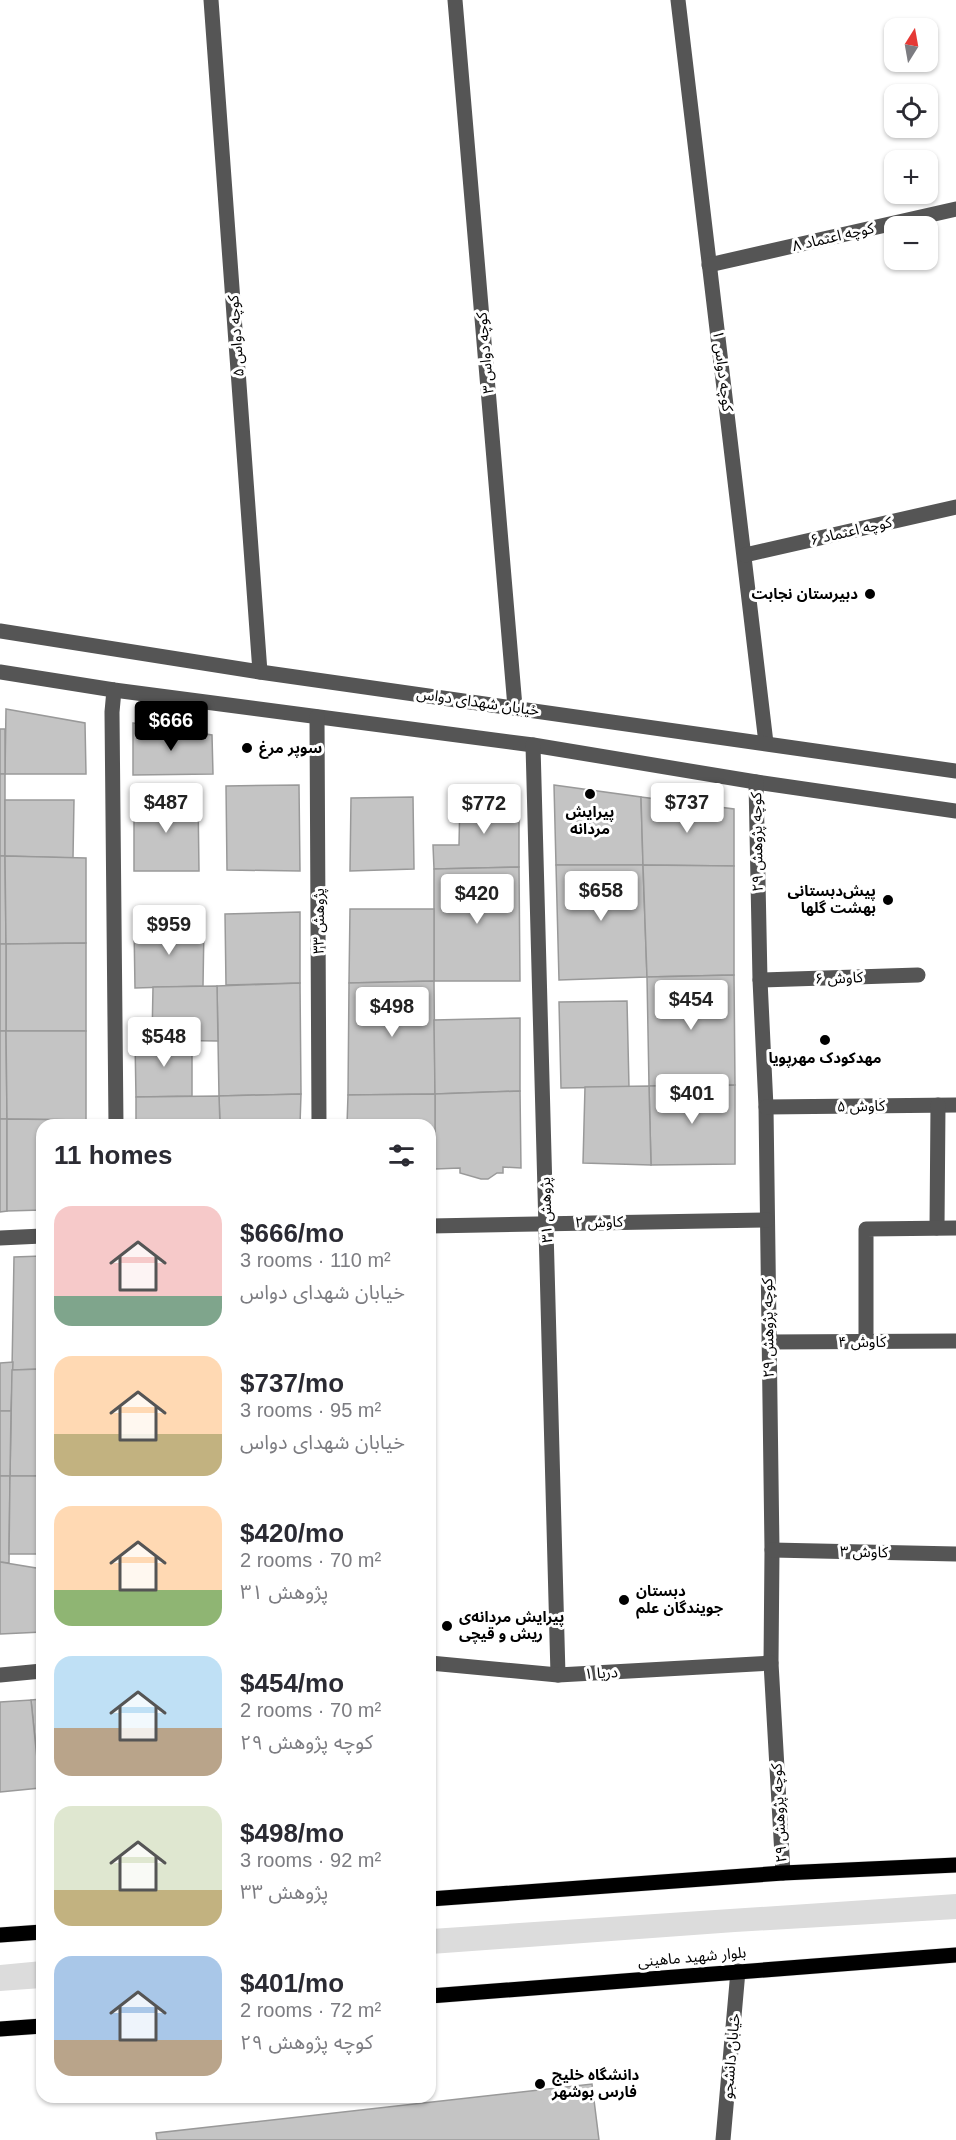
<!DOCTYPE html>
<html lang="en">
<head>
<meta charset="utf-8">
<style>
  :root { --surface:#fff; --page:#f7f7f7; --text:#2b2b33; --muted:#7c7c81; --accent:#000 }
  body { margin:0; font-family:Helvetica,"Noto Sans Arabic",sans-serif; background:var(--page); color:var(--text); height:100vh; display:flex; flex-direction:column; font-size:22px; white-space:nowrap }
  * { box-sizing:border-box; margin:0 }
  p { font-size:20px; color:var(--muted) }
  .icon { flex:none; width:33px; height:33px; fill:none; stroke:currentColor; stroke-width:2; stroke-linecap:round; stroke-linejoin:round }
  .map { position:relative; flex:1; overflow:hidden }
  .drawer { position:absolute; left:36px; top:1119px; width:400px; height:984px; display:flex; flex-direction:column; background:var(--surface); border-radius:18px; box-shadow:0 2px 4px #0004 }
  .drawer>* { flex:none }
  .needle { width:39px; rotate:11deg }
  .tools { position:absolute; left:884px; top:18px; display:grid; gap:12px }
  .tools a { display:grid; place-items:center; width:54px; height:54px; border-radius:12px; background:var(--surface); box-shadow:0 2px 4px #0004; font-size:30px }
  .price { position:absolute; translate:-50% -51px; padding:0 14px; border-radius:6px; background:#fff; color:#222; font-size:20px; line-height:39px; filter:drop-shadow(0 2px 3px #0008) }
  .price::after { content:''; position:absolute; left:50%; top:36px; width:18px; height:14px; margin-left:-9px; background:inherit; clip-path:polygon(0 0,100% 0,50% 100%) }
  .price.active { background:var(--accent); color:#fff }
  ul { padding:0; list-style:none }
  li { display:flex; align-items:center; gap:18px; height:150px; padding:0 18px }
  li span { display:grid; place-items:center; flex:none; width:168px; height:120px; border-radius:18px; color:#555 }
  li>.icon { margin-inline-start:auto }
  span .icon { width:72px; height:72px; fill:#fffc; stroke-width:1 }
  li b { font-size:26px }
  h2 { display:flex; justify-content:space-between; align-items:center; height:72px; padding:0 18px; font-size:26px }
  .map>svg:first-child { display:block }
</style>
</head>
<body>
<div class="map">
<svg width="956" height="2140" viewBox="0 0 956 2140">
  <rect width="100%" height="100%" fill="#fff"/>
  <!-- green -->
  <g fill="#dcdcdc">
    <polygon points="956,1894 956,1919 735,1932 431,1954 431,1929"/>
    <polygon points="42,1961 42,1988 0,1991 0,1965"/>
  </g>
  <!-- building -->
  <g fill="#c4c4c4" stroke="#999" stroke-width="1.5">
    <polygon points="6,709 85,723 86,774 5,774"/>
    <polygon points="133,723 212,735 213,774 133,775"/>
    <rect x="0" y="729" width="5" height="45"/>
    <rect x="0" y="774" width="5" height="82"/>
    <polygon points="299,785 300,871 227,870 226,786"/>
    <polygon points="554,785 641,797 643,865 556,865"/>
    <polygon points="519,795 519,867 434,869 433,845 459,845 460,797"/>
    <polygon points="134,796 198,797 199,871 134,871"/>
    <polygon points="413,797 414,869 350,871 351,798"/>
    <polygon points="641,797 734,809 734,866 643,865"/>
    <polygon points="5,800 74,800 73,858 5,856"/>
    <polygon points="0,856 5,856 6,944 0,944"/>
    <polygon points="5,856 86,858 86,943 6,944"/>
    <polygon points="556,865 643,865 647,977 559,980"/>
    <polygon points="643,865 734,866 734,975 647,977"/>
    <polygon points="519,867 520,981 434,981 434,869"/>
    <polygon points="350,909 434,909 434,981 349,983"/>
    <polygon points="300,912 300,983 226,985 225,914"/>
    <polygon points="134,925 204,925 203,986 135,988"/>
    <polygon points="86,943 86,1031 6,1031 6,944"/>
    <rect x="0" y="944" width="6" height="87"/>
    <polygon points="734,975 735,1085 649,1086 647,977"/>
    <polygon points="434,981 435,1094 348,1095 349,983"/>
    <polygon points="300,983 301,1094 219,1096 217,986"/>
    <polygon points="217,986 218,1041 152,1040 153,987"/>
    <polygon points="627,1001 629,1087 561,1088 559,1002"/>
    <polygon points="520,1018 520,1091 435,1094 434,1020"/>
    <polygon points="0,1031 6,1031 7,1119 0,1119"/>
    <polygon points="6,1031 86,1031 86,1120 7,1119"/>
    <polygon points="135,1040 192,1041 192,1096 136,1097"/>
    <polygon points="735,1085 735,1164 651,1165 649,1086"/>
    <polygon points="649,1086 651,1165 583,1163 585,1087"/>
    <polygon points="520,1091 521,1168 503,1167 503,1173 497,1173 488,1179 481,1179 460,1173 460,1168 435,1169 435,1094"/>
    <polygon points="301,1094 300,1125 220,1125 219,1096"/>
    <polygon points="435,1094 435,1200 430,1200 430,1125 347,1125 348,1095"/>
    <polygon points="219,1096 220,1125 136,1125 136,1097"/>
    <polygon points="0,1119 7,1119 7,1211 0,1212"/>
    <polygon points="7,1119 86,1120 86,1125 42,1125 42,1210 7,1211"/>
    <polygon points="42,1256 42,1369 12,1370 14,1257"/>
    <polygon points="13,1362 11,1411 0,1411 0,1363"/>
    <polygon points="42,1369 42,1476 10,1476 12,1370"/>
    <polygon points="0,1411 11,1411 10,1476 0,1476"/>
    <polygon points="0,1476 10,1476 9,1563 0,1562"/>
    <polygon points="10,1476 42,1476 42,1554 9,1554"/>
    <polygon points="0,1562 42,1569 42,1632 0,1634"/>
    <polygon points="42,1699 42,1808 31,1700"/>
    <polygon points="31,1700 40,1788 0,1792 0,1702"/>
    <polygon points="592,2084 599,2140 157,2140 156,2133"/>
  </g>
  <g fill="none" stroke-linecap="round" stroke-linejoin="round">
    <!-- major casing -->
    <g stroke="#dbdbdb" stroke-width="16">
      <g id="major">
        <polyline points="430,1899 783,1873 956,1865"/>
        <polyline points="0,1935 42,1932"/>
        <polyline points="430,1996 956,1955"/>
        <polyline points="0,2029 42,2026"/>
      </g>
    </g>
    <!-- minor -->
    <g stroke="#555" stroke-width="15">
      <polyline points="211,0 260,672"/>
      <polyline points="455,0 515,707"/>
      <polyline points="678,0 766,743"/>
      <polyline points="709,265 956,209"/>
      <polyline points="745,555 956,507"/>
      <polyline points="0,631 260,672 956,771"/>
      <polyline points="0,672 114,690 533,745 756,782 956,811"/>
      <polyline points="114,690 112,712 116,1125"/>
      <polyline points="317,717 319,1125"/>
      <polyline points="533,745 558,1675"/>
      <polyline points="756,782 760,980 766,1107 772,1550 771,1663 783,1873"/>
      <polyline points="760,980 918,975"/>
      <polyline points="766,1107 956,1105"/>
      <polyline points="430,1226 767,1220"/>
      <polyline points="937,1228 938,1105"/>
      <polyline points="0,1238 42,1236"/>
      <polyline points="769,1342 956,1341"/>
      <polyline points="866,1342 866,1229 956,1228"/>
      <polyline points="772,1550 956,1554"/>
      <polyline points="430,1663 558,1675 771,1663"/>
      <polyline points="0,1675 42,1671"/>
      <polyline points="723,2140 738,1971"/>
    </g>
    <!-- major -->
    <use href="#major" stroke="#000" stroke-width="15"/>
  </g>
  <!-- markers -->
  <g fill="#000" stroke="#fff" stroke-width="2">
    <circle cx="870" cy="594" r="6"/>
    <circle cx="247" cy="748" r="6"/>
    <circle cx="590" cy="794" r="6"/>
    <circle cx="888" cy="900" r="6"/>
    <circle cx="825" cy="1040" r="6"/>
    <circle cx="624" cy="1600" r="6"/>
    <circle cx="447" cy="1626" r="6"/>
    <circle cx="540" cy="2084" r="6"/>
  </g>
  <g text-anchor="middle" stroke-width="6" stroke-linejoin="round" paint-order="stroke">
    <!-- street labels -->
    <g font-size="15" fill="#000" stroke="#fff">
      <text transform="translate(833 237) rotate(-13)" y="5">کوچه اعتماد ۸</text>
      <text transform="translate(236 336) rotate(-94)" y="5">کوچه دواس ۵</text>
      <text transform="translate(485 353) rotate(-95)" y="5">کوچه دواس ۳</text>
      <text transform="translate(723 371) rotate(83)" y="5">کوچه دواس ۱</text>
      <text transform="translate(851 531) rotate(-13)" y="5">کوچه اعتماد ۶</text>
      <text transform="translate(478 702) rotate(8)" y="5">خیابان شهدای دواس</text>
      <text transform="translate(757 842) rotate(-91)" y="5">کوچه پژوهش ۲۹</text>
      <text transform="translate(319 921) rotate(-90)" y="5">پژوهش ۳۳</text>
      <text transform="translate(839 978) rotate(-2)" y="5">کاوش ۶</text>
      <text transform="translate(861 1106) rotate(-1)" y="5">کاوش ۵</text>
      <text transform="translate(546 1210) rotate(-92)" y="5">پژوهش ۳۱</text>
      <text transform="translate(599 1222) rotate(-1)" y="5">کاوش ۲</text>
      <text transform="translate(768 1328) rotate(-91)" y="5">کوچه پژوهش ۲۹</text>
      <text x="862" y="1347">کاوش ۴</text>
      <text transform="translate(864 1552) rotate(1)" y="5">کاوش ۳</text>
      <text transform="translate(601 1673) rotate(-3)" y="5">دریا ۱</text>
      <text transform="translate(779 1813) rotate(-93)" y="5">کوچه پژوهش ۲۹</text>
      <text transform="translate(692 1957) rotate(-5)" y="5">بلوار شهید ماهینی</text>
      <text transform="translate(731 2056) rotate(-85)" y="5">خیابان دانشجو</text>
    </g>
    <!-- poi labels -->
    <g font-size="15" font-weight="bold" fill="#000" stroke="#fff" text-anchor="start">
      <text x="858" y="599" text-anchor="end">دبیرستان نجابت</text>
      <text x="259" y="753">سوپر مرغ</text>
      <text x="590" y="817" text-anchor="middle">پیرایش<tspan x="590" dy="17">مردانه</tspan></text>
      <text x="876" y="896" text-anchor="end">پیش‌دبستانی<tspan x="876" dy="17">بهشت گلها</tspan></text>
      <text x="825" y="1063" text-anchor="middle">مهدکودک مهرپویا</text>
      <text x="636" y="1596">دبستان<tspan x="636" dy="17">جویندگان علم</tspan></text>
      <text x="459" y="1622">پیرایش مردانه‌ی<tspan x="459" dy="17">ریش و قیچی</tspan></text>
      <text x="552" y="2080">دانشگاه خلیج<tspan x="552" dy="17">فارس بوشهر</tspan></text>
    </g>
  </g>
</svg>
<div class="tools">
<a><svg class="needle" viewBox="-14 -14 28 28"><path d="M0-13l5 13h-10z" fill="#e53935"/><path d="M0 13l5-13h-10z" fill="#7c7c81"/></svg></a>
<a><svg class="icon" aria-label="locate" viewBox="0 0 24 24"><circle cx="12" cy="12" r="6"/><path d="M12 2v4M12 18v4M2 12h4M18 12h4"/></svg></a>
<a>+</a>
<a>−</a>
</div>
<b class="price active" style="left:171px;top:752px">$666</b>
<b class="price" style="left:166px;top:834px">$487</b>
<b class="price" style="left:687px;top:834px">$737</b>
<b class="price" style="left:484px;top:835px">$772</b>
<b class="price" style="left:601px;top:922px">$658</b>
<b class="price" style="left:477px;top:925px">$420</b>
<b class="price" style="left:169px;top:956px">$959</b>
<b class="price" style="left:691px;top:1031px">$454</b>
<b class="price" style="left:392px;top:1038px">$498</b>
<b class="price" style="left:164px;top:1068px">$548</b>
<b class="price" style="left:692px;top:1125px">$401</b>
<section class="drawer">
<h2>11 homes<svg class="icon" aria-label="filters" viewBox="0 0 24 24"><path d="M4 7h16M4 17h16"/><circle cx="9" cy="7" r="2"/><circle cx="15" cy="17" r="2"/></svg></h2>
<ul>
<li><span style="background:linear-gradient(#f6c9c9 75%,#7fa58c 0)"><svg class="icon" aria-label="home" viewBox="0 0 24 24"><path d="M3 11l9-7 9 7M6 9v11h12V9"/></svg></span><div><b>$666/mo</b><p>3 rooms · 110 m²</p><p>خیابان شهدای دواس</p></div></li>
<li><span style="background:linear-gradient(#ffd9b3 65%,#c2b280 0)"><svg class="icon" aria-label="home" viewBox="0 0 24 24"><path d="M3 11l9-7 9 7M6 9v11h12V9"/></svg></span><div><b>$737/mo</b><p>3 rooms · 95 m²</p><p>خیابان شهدای دواس</p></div></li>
<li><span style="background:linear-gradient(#ffd9b3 70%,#8fb573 0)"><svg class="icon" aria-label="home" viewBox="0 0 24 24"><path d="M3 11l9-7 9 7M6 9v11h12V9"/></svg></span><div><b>$420/mo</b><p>2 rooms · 70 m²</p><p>پژوهش ۳۱</p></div></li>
<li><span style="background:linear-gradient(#bfe0f5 60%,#b9a48a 0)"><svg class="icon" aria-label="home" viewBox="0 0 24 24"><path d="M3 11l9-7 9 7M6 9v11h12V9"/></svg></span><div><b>$454/mo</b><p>2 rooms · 70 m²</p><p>کوچه پژوهش ۲۹</p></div></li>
<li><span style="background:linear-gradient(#dfe7d0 70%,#c2b280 0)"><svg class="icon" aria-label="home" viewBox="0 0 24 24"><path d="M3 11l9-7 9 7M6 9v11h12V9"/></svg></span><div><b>$498/mo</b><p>3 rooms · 92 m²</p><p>پژوهش ۳۳</p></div></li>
<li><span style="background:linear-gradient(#a9c7e8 70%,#b9a48a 0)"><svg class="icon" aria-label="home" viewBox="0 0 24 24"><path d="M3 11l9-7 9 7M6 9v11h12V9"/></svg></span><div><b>$401/mo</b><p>2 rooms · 72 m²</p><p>کوچه پژوهش ۲۹</p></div></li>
</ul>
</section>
</div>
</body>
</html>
